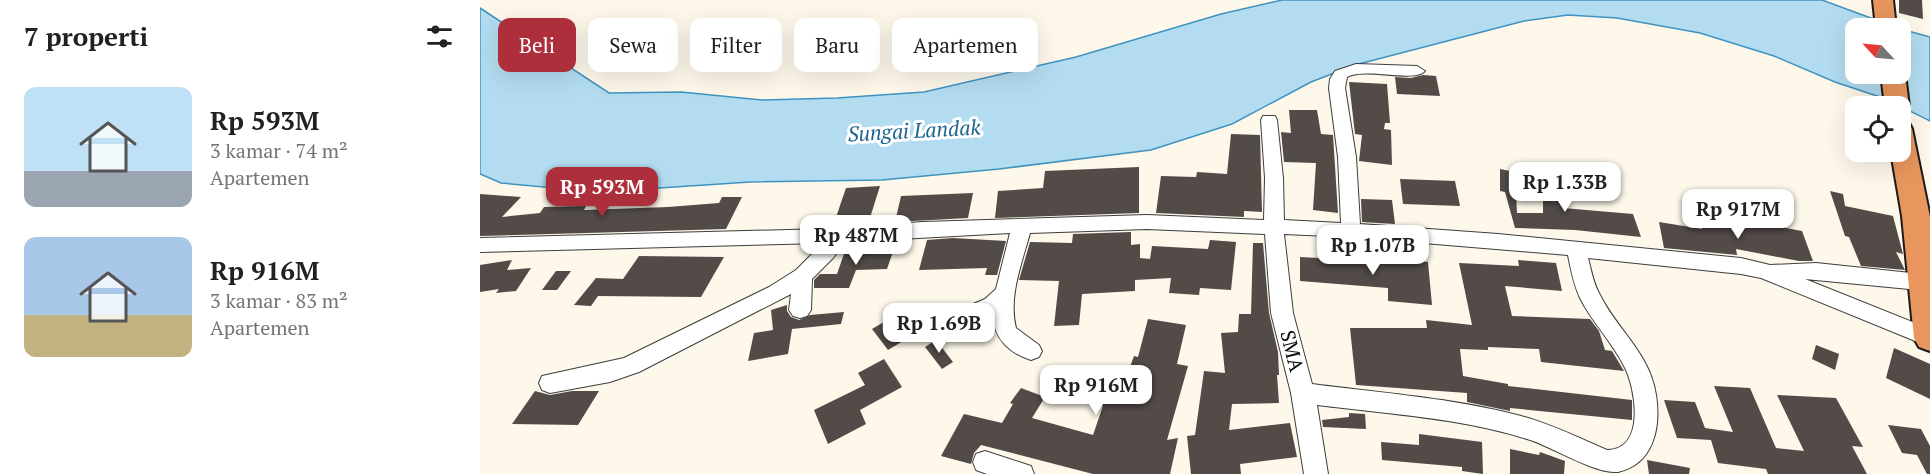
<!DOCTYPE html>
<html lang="id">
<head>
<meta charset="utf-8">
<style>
  :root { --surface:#fff; --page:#f2f2f2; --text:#202124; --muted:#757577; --accent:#ad2f3b }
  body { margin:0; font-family:"PT Serif",serif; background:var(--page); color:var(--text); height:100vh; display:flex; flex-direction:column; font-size:22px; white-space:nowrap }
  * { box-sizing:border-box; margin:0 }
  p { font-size:20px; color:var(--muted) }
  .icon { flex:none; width:33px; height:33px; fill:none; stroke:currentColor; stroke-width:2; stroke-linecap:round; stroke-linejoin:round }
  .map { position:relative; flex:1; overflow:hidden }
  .panel { display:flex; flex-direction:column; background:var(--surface); width:480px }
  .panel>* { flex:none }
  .banner { position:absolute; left:18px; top:18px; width:570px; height:54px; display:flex; gap:12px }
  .needle { width:39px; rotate:296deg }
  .controls { position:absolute; left:1365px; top:18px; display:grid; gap:12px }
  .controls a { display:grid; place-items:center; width:66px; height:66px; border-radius:12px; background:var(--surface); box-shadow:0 6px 24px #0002; font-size:30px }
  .price { position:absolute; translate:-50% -51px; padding:0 14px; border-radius:12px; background:#fff; color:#222; font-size:20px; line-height:39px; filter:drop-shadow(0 2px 3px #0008) }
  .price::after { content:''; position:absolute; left:50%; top:36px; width:18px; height:14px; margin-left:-9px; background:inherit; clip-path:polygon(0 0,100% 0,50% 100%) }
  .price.on { background:var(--accent); color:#fff }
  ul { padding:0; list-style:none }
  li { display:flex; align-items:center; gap:18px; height:150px; padding:0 24px }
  li span { display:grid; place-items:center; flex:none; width:168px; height:120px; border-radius:12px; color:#555 }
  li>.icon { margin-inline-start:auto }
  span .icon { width:72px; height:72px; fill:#fffc; stroke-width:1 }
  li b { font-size:26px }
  h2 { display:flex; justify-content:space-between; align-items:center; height:72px; padding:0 24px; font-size:26px }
  .pill { padding:0 21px; border-radius:12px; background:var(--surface); box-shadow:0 6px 24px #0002; font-size:21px; line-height:54px }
  .pill.on { background:var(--accent); color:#fff }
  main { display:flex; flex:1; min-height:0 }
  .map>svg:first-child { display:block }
</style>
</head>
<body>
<main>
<section class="panel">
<h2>7 properti<svg class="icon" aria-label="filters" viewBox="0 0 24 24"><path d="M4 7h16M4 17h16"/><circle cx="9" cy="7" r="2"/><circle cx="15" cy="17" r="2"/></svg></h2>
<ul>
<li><span style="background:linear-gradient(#bfe0f5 70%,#9aa5b1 0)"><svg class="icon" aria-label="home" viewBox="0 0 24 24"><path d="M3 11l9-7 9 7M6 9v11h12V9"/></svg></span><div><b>Rp 593M</b><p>3 kamar · 74 m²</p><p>Apartemen</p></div></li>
<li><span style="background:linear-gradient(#a9c7e8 65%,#c2b280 0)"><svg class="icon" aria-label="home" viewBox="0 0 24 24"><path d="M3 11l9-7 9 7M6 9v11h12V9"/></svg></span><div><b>Rp 916M</b><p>3 kamar · 83 m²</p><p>Apartemen</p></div></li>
</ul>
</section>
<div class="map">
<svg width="1450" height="474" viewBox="0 0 1450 474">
  <rect width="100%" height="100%" fill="#fdf8ea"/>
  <!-- water -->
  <polygon fill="#b3dcf0" stroke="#4093c1" stroke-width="1.5" points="802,0 1342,0 1418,28 1376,28 1376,74 1420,74 1421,29 1450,37 1450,121 1406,99 1355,82 1294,56 1220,33 1137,18 1088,15 1044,21 875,65 831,82 752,124 671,150 519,169 402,180 270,182 119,192 21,183 0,174 0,8 129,93 201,92 282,100 357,98 444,92 596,57 741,14"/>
  <!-- building -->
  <g fill="#524b48">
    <polygon points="1419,0 1442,0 1443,19 1419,13"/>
    <polygon points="943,75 956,76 960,96 917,94 915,77 931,78"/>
    <polygon points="869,82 907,84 910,123 905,123 904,129 911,130 912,165 879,161 882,135 875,134"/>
    <polygon points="809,110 837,110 841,134 853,135 858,213 833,210 836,163 804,162 801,132 811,133"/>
    <polygon points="751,134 780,135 782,212 764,211 764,217 676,213 681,176 716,177 717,172 747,174"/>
    <polygon points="659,167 659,213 515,218 518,191 563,188 565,171"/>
    <polygon points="1020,169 1035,172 1037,213 1063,213 1063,181 1083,185 1083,208 1153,214 1161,237 1095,230 1035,228 1025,192 1020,191"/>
    <polygon points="920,179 975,181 980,206 923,204"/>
    <polygon points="400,186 388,224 353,226 366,188"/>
    <polygon points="1350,191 1363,194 1365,206 1413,216 1423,254 1416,252 1425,270 1381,266 1369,237 1365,236"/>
    <polygon points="493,193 488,218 415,222 421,196"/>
    <polygon points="0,194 41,197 22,217 60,213 64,207 106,206 104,210 188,207 239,203 242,197 262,197 246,229 0,236"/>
    <polygon points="881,199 912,200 915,224 882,222"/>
    <polygon points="1253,218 1322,231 1333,261 1319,261 1256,249 1257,255 1184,248 1179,222 1222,229 1221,222 1255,228"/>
    <polygon points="651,232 651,245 660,244 660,258 670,259 672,246 728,249 730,240 756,242 751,290 720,288 719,295 689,293 691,278 655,280 655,291 602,294 599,325 574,326 579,281 539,280 550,242 592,243 593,234"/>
    <polygon points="473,238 526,241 517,275 505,275 507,268 439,270 447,240"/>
    <polygon points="773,243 783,243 789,313 798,352 799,375 797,375 799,403 752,404 749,430 810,423 817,457 760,464 761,474 711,474 707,436 715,435 724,371 745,373 741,333 758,332 759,314 771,314"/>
    <polygon points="415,246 407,269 376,270 369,288 334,288 334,280 340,274 357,274 366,248"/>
    <polygon points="159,256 244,257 221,297 118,296 111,306 94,305 116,278 143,279"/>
    <polygon points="856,256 948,262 952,305 908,301 908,288 820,281 820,257 857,259"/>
    <polygon points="32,260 27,270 51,268 36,291 16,293 19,289 0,292 0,265"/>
    <polygon points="1038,260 1076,263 1082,291 1025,286 1032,316 1110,319 1119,331 1125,350 1132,351 1144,371 1061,362 1059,349 1008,347 1008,350 980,349 983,376 1028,384 1028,386 1152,400 1152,420 1030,408 1030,411 987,402 987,393 876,385 870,328 947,328 946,320 992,325 979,263 1039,266"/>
    <polygon points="76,271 91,271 77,290 62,290"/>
    <polygon points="307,305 307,311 311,317 319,320 330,315 364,312 361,324 312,329 308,354 268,361 274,333 293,330 291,310"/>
    <polygon points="426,309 443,329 408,350 392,329"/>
    <polygon points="668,319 706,325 697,364 708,366 687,440 698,438 690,474 613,474 501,445 494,453 491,464 461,456 484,414 522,423 533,404 530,403 541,388 565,397 552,418 613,435 623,406 576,395 590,365 646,378 654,356 658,357"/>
    <polygon points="456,340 473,362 462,369 445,347"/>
    <polygon points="1336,345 1359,354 1355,370 1332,359"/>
    <polygon points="1414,348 1450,364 1450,399 1406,378"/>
    <polygon points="404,359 422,387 380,410 386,424 348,444 334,410 385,385 378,373"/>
    <polygon points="1234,386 1270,388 1296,448 1324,451 1297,395 1356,398 1383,447 1372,446 1387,474 1288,474 1286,469 1238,463 1231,440 1197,438 1184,400 1215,402 1225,428 1253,432"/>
    <polygon points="55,391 70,395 92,391 119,391 98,425 32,424"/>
    <polygon points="869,413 885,414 886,429 843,427 842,420 869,417"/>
    <polygon points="1408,425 1441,429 1450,446 1450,474 1447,474 1437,455 1422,453"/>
    <polygon points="939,434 1002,442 1003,474 982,471 982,467 902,460 901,442 939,445"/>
    <polygon points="1030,449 1059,455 1060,452 1085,461 1084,474 1030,474"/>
    <polygon points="1167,460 1210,468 1209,474 1169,474"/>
  </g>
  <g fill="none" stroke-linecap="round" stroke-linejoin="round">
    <!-- minor casing -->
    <g stroke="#3d3d3d" stroke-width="2">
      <g id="minor">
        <path d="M 876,64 L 937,66 L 945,71 C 934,83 886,67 867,77 L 865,88 L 876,157 L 880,224 L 1018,234 L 1261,258 L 1290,265 L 1336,263 L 1450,275 L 1450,291 L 1325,279 L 1450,329 L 1450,347 L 1281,278 L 1261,274 L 1108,258 C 1111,269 1113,282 1119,293 C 1136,329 1170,353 1176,395 C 1181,427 1174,464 1138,472 C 1116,474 1075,449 1053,441 C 984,418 908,414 837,405 L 848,474 L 824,474 L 811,393 L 791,313 L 785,234 L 667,229 L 550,233 C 542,263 528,297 536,328 L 559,345 L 562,351 L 559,357 L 551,360 C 529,353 513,338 513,314 L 464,335 L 456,332 L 453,326 L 456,320 L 505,299 L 516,289 L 530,233 L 365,242 L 353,258 L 332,279 L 331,310 L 327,316 L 320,318 L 313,316 L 309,310 L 311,294 L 159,372 L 130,382 L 70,393 L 62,390 L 59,383 L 62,376 L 144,358 L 289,287 L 316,270 L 343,243 L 0,252 L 0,238 L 345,229 L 443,222 L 667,215 L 784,220 L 785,178 L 781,120 L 783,116 L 795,116 L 797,120 L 803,178 L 804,220 L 861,223 L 858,157 L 849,88 L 850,79 L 855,71 ZM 804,234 L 871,237 L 1088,255 C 1091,271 1094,286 1101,300 C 1113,323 1132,342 1144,366 C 1156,388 1166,450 1127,450 C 1099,438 1071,424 1041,416 C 973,398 902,393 832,384 L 813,313 Z"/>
        <polygon points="505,451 551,466 554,474 507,474 496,470 493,462 496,454"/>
      </g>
    </g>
    <!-- highway casing -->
    <g stroke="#1b1b1b" stroke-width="4">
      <g id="highway">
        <polygon points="1393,0 1413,0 1416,28 1396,28"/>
        <polygon points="1421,69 1425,74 1429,106 1426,111 1420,113 1420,106 1405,106 1401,74 1420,74"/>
        <polygon points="1420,121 1429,123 1432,129 1450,217 1450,351 1439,347 1434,338 1422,216 1411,152 1420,152"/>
      </g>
    </g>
    <!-- minor -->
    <use href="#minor" fill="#fff" fill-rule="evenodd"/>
    <!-- highway -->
    <use href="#highway" fill="#e8965d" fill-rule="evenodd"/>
  </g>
  <g text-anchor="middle" stroke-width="6" stroke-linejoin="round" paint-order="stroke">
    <!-- street labels -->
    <g font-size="20" fill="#0a0a0a" stroke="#fff">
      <text transform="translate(812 351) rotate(76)" y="7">SMA</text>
    </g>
    <!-- water labels -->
    <g font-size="21" font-style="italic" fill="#206490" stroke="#fff">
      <text transform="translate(434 131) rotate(-3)" y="7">Sungai Landak</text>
    </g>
  </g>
</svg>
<div class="controls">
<a><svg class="needle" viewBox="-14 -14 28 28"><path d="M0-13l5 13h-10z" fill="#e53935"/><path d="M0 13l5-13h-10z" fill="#757577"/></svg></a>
<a><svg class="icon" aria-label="locate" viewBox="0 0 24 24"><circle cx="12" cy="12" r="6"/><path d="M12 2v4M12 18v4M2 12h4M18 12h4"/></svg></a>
</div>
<b class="price" style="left:1085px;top:213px">Rp 1.33B</b>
<b class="price on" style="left:122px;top:218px">Rp 593M</b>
<b class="price" style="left:1258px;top:240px">Rp 917M</b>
<b class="price" style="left:376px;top:266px">Rp 487M</b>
<b class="price" style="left:893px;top:276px">Rp 1.07B</b>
<b class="price" style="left:459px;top:354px">Rp 1.69B</b>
<b class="price" style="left:616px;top:416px">Rp 916M</b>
<div class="banner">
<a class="pill on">Beli</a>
<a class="pill">Sewa</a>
<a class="pill">Filter</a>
<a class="pill">Baru</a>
<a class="pill">Apartemen</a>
</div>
</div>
</main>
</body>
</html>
